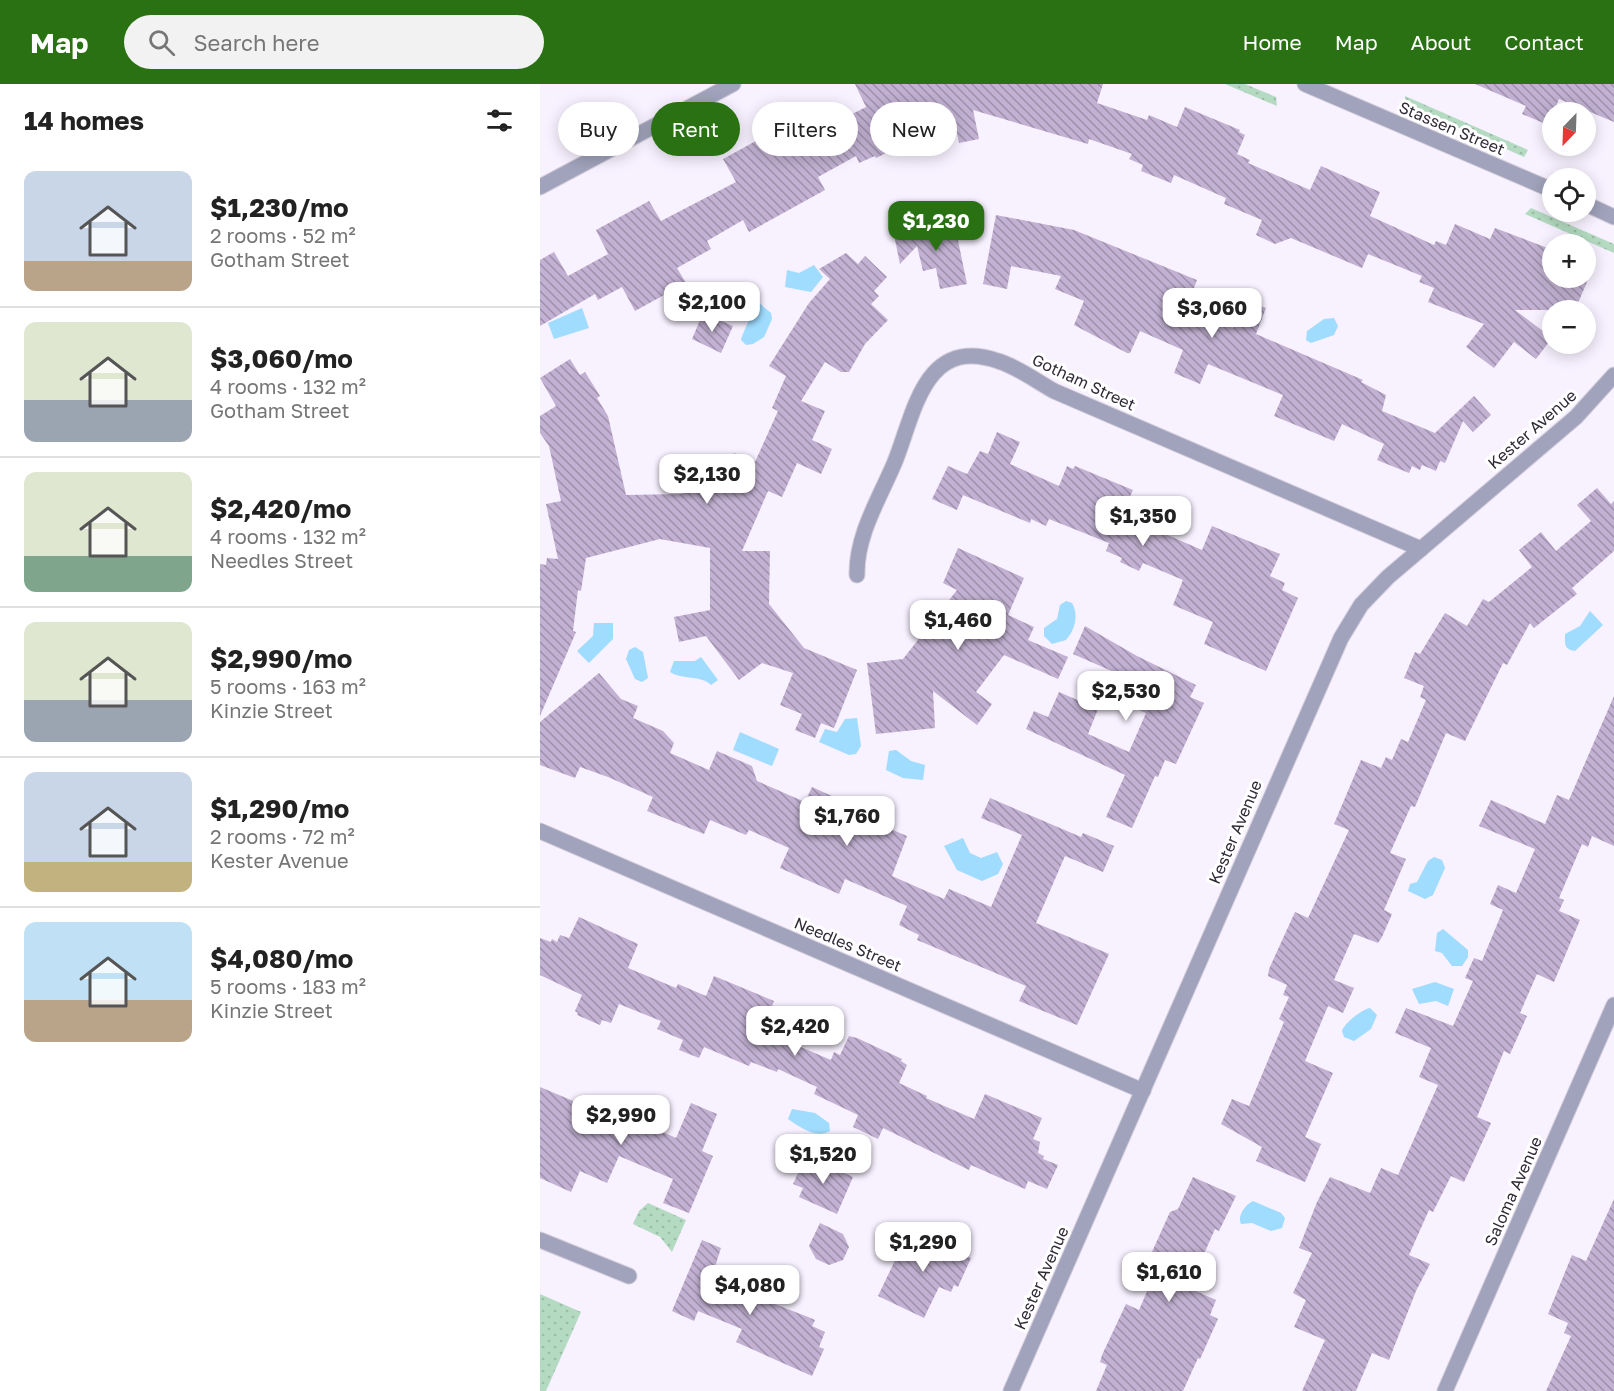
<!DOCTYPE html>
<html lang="en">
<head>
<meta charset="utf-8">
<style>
  :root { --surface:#fff; --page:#f2f2f2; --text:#222; --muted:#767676; --line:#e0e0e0; --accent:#297112 }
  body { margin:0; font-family:"Golos Text",sans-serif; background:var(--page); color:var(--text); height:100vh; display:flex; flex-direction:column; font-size:22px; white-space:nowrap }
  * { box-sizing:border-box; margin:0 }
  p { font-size:20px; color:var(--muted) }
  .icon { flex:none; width:33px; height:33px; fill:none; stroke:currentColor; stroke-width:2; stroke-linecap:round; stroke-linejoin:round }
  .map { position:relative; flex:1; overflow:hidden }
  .details { display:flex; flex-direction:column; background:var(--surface); width:540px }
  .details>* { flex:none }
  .banner { position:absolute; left:18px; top:18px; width:570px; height:54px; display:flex; gap:12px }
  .needle { width:39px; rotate:203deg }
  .fabs { position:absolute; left:1002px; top:18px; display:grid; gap:12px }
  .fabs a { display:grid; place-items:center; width:54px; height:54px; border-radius:50%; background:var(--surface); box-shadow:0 3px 15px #0003; font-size:30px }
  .price { position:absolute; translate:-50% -51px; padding:0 14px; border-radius:12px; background:#fff; color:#222; font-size:20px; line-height:39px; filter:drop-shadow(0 2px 3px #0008) }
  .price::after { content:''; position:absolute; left:50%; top:36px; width:18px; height:14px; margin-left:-9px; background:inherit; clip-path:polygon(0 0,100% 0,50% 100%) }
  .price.on { background:var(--accent); color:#fff }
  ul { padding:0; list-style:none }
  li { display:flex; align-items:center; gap:18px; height:150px; padding:0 24px }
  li+li { border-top:2px solid var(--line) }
  li span { display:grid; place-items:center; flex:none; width:168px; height:120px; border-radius:12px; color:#555 }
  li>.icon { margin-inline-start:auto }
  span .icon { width:72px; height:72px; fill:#fffc; stroke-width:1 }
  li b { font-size:26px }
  h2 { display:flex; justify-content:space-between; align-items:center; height:72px; padding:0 24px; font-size:26px }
  .chip { padding:0 21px; border-radius:27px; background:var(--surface); box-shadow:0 3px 15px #0003; font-size:21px; line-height:54px }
  .chip.on { background:var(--accent); color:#fff }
  header { display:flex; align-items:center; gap:36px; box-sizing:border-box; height:84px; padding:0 30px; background:var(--accent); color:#fff }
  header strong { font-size:28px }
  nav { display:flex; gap:33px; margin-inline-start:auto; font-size:21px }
  .search { width:420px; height:54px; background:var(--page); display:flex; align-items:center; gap:15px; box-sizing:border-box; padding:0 21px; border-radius:33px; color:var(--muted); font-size:22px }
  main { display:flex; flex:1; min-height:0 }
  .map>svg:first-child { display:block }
</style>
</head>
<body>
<header>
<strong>Map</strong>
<div class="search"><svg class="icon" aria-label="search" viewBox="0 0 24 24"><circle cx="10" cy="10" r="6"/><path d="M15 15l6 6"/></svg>Search here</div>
<nav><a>Home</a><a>Map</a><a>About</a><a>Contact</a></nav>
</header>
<main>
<section class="details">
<h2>14 homes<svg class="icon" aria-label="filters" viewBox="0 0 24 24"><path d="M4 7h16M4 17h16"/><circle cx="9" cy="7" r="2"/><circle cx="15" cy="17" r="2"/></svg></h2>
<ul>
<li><span style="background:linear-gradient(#c9d6e8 75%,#b9a48a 0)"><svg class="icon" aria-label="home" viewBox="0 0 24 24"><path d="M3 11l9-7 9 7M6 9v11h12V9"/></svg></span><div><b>$1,230/mo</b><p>2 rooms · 52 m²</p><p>Gotham Street</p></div></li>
<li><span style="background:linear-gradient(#dfe7d0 65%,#9aa5b1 0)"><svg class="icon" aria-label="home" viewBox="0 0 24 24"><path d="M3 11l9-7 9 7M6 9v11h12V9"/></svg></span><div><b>$3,060/mo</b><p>4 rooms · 132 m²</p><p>Gotham Street</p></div></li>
<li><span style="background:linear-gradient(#dfe7d0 70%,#7fa58c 0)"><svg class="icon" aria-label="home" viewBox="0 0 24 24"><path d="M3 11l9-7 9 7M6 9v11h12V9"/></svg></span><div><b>$2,420/mo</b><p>4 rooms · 132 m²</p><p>Needles Street</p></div></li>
<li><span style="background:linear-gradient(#dfe7d0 65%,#9aa5b1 0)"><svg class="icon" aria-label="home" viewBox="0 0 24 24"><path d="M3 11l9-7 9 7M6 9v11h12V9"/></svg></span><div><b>$2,990/mo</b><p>5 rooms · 163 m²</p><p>Kinzie Street</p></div></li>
<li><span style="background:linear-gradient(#c9d6e8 75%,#c2b280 0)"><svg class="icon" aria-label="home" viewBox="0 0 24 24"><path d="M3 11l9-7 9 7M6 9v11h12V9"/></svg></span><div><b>$1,290/mo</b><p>2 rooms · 72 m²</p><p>Kester Avenue</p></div></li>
<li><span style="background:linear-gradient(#bfe0f5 65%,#b9a48a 0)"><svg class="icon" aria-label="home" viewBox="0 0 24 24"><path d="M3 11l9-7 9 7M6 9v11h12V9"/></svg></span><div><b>$4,080/mo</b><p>5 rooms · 183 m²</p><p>Kinzie Street</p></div></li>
</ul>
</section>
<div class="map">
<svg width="1074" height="1307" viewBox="0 0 1074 1307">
  <defs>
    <pattern id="grass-dots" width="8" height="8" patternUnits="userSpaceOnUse" patternTransform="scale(1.5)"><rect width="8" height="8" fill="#b4dbc1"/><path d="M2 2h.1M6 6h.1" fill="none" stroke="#9bbca6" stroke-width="1.8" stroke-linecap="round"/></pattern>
    <pattern id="building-back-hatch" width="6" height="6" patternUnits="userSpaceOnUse" patternTransform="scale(1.5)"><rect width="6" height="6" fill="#c2b1d2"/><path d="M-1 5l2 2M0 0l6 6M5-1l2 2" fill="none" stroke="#9e90ab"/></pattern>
  </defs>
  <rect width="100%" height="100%" fill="#f8f1ff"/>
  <!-- grass -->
  <g fill="url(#grass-dots)">
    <polygon points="685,0 705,0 736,13 737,22"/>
    <polygon points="865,12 988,66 984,73 865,20"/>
    <polygon points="991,124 1074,160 1074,169 985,130"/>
    <polygon points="108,1119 146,1136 132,1168 120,1153 93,1140 99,1127"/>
    <polygon points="0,1210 41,1228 6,1307 0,1307"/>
  </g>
  <!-- water -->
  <g fill="#9fdcfe">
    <polygon points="274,181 283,193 271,208 245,203 247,186 259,189"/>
    <path d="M 218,218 L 231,229 L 232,235 L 224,253 L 213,260 L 206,261 L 201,256 C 201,253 216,220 218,218 Z"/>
    <polygon points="42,224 49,244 14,255 8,239"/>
    <polygon points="794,234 798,242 794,251 771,259 766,256 767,247 784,235"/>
    <path d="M 526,517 L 532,519 C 539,531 535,546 526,556 L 512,560 L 504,552 L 504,544 L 517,535 L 520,521 Z"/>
    <path d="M 1050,527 L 1063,541 L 1035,567 C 1024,565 1025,561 1025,550 L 1040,542 Z"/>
    <polygon points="54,539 73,539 73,555 49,579 37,567 53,552"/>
    <polygon points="95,563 103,568 108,594 102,598 95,595 86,575 89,566"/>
    <path d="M 161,573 L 178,596 L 171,601 C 162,591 142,596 130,588 L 134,577 L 155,577 Z"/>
    <polygon points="317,634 321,662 316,670 309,671 279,658 285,645 297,648 305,635"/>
    <polygon points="200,648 239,665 232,682 193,666"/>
    <polygon points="356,666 371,677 385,681 383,696 363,694 346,686 349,667"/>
    <polygon points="423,754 430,769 441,774 457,768 463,780 458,790 442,797 417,786 404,762"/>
    <polygon points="894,773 902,776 905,784 893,811 885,815 868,807 870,800 877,798 888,777"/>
    <polygon points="903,845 928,866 928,873 922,882 912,882 902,869 895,867 897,849"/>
    <polygon points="895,898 914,905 908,922 896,917 879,920 872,905"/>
    <path d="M 830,924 L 837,931 L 831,945 L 814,957 L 804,953 L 802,947 C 804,939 823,925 830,924 Z"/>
    <path d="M 252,1025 L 275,1029 L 289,1039 L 290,1047 C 275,1055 260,1043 248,1035 Z"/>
    <path d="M 713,1117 L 741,1129 L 745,1134 L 742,1144 L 731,1147 L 712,1139 L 701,1140 C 697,1132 705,1121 713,1117 Z"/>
  </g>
  <!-- building -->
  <g fill="url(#building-back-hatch)">
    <polygon points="315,0 563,0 557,19 607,36 609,31 637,43 645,23 700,46 699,48 705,51 697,70 710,76 708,79 770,106 781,82 840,108 830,132 894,161 896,157 906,161 915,140 950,155 955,144 1010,165 1012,194 1046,194 1046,181 1053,184 1035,226 975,226 1012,254 996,275 974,258 954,284 926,263 944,240 888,218 894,204 879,198 882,192 828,170 822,184 751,154 735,160 716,151 722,136 684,120 686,114 634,91 631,99 601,87 603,81 589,75 592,70 549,55 548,60 433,26 439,55 419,59 415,40 365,50 369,58 336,74 335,72 319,79 316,72 278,93 285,106 209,148 203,136 167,157 171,165 137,184 146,199 95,227 82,203 58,216 55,210 0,242 0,176 14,168 28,192 68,170 56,146 109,117 121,137 196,98 183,75 236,46 238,45 249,66 258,62 261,68 302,45 298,37 326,23"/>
    <polygon points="935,0 1074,0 1074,38 1019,15 1008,41 982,30 986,22"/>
    <polygon points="456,131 534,146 657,196 646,225 693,244 705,216 726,224 716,250 823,296 821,298 846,311 842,327 895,349 934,312 951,331 933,348 923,337 905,379 900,377 896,387 882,381 880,386 872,382 869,389 837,376 844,360 802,340 794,357 734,332 743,311 668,280 660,300 634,289 643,266 600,247 590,269 587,269 534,241 544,217 515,205 521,192 471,182 467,205 443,200"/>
    <polygon points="414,137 427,200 400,205 396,184 383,187 377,162 360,180 354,151"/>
    <polygon points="306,169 318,180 325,172 347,193 334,207 339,212 331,220 348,236 325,260 309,288 301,288 285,278 261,317 285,327 272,356 292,365 281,390 257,379 242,413 228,407 202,467 230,467 229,520 264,564 317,586 294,644 281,639 275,654 255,646 262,630 240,621 253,589 222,579 199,596 166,552 139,558 134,533 170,526 170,464 120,455 46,474 41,507 38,506 33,547 36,548 0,632 0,480 6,481 7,474 18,475 6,420 21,417 9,362 0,349 0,332 16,322 0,294 30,275 40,291 45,288 60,312 57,314 68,332 86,411 142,410 155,382 183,394 194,369 215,378 238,327 232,324 246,292 229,282 269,219 290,195 279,185"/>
    <polygon points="163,229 193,242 181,269 152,255"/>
    <polygon points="457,348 480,358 470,380 519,402 527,382 533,385 535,382 593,406 583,428 618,443 616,446 662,466 672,442 740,470 730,492 745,499 742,506 758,514 726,587 664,560 673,538 633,521 643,496 603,479 599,487 580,478 582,474 566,467 569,459 509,435 506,442 491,435 490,439 423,411 417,426 392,415 408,382 427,390 440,367 448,370"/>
    <polygon points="1057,404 1071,420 1074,417 1074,467 1032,504 1037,510 994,544 990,539 967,581 963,579 925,657 906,649 875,723 871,722 850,769 866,775 844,826 852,830 842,853 838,859 814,850 794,896 814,904 803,929 788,922 765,977 793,989 765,1053 781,1060 765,1098 716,1077 722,1063 681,1040 692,1015 709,1022 744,938 739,935 749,913 743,911 747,901 728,892 729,885 755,828 768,834 809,746 794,740 821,676 841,684 846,673 852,676 861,655 868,658 886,616 880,613 884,602 864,594 875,568 880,570 905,529 927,542 943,515 949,518 992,483 979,466 1001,448 1016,467 1051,437 1037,421"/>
    <polygon points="418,464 484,494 468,531 494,543 488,556 528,573 518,595 464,571 436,608 452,620 437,641 393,607 395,644 336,650 327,579 363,575 417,506 403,499"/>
    <polygon points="545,542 597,572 656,601 650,613 664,619 636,680 625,676 618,693 615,692 592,744 566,733 585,691 486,645 494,627 508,633 519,608 558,625 548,650 589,668 606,629 573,615 583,592 533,570"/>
    <polygon points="59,589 81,615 98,622 93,634 123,647 134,659 130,669 169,686 177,667 212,682 217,697 265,718 272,703 294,713 291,720 367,752 352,792 404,815 409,805 451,823 482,751 441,734 450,714 541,753 543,749 574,762 563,788 525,772 496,839 569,870 537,941 479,917 486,902 377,856 379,851 359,841 367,822 305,795 299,810 240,784 249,764 209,746 206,751 170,736 164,750 107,727 113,713 68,693 40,683 35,694 0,681 0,638"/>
    <polygon points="1074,612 1074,762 1052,752 1048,763 1042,760 1019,814 1024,816 1019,827 1040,836 1014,898 997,890 980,929 987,932 970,970 964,967 937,1033 951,1039 924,1098 911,1092 893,1128 889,1126 869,1171 890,1180 876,1207 849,1276 832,1269 816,1307 762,1307 785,1256 754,1243 766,1216 753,1209 772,1169 759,1164 777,1118 790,1093 830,1109 841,1084 858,1091 898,1001 879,993 891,964 855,949 866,924 913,942 933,897 925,894 934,874 942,877 963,826 950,820 958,801 976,809 995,765 939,742 951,716 1005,740 1017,711 1029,716"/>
    <polygon points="39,833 98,860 88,884 136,904 138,900 166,912 174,892 234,917 223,944 251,954 249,958 291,976 294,968 300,971 309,952 317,954 362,975 361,977 367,981 359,999 387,1012 386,1014 434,1035 445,1010 502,1034 493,1055 500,1058 498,1069 504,1072 503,1075 518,1081 507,1105 488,1097 485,1105 431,1081 429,1086 343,1044 338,1055 313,1043 318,1031 274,1010 277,1003 238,985 237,988 211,978 209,982 164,963 159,974 139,966 143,956 117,945 121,937 79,920 71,939 62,936 60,941 37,931 38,929 35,927 42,911 0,891 0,854 11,858 12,855 17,858 20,851 29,854"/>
    <polygon points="0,1003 38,1019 41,1011 136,1054 151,1019 177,1030 162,1067 173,1072 149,1129 123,1119 133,1095 79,1072 67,1099 40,1087 31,1108 0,1094"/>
    <polygon points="266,1072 313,1093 297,1130 259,1113 263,1104 253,1100"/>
    <polygon points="653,1093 696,1112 679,1147 675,1145 649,1204 676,1216 670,1231 678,1235 660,1275 658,1274 643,1307 556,1307 567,1281 560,1278 562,1271 586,1220 599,1226 621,1175 611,1170 630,1128 638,1125"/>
    <polygon points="1074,1115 1074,1307 1006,1307 1031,1252 1024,1249 1028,1239 1008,1230 1032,1171 1046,1177"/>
    <polygon points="280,1139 303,1150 309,1163 303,1176 289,1181 276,1175 269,1162"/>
    <polygon points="370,1145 431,1174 418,1203 414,1201 411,1208 399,1203 384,1234 338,1212"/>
    <polygon points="162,1156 181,1164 171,1195 268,1233 275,1236 272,1242 285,1248 279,1263 284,1265 272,1292 196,1258 202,1245 158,1227 154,1237 132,1227"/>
  </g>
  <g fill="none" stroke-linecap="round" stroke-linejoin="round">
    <!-- minor casing -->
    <g stroke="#d4cddb" stroke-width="17">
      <g id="minor">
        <polyline points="765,0 1012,106"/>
        <polyline points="0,103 193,0"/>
        <polyline points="1046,120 1074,133"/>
        <path d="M 317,491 C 316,452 339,415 354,380 C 374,332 383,251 458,277 C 478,283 496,297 514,307 L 881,465"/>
        <polyline points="0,747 603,1007"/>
        <polyline points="0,1156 89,1192"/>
        <polyline points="471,1307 801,554 821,521 848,493 1036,333 1074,291"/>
        <polyline points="905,1307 1074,921"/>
      </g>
    </g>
    <!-- minor -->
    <use href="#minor" stroke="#a0a3bb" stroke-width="15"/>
  </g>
  <g text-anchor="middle" stroke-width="6" stroke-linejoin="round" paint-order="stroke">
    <!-- street labels -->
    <g font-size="16" fill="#302a37" stroke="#fff">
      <text transform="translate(912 44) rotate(23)" y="6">Stassen Street</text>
      <text transform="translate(544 298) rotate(25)" y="6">Gotham Street</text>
      <text transform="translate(992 345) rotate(-41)" y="6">Kester Avenue</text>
      <text transform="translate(695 748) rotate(-67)" y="6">Kester Avenue</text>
      <text transform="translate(308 860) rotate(23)" y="6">Needles Street</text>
      <text transform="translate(973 1107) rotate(-66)" y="6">Saloma Avenue</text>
      <text transform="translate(501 1194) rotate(-66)" y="6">Kester Avenue</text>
    </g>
  </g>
</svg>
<div class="fabs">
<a><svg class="needle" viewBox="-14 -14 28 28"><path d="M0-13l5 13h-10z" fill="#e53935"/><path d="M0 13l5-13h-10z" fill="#767676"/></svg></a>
<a><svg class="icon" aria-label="locate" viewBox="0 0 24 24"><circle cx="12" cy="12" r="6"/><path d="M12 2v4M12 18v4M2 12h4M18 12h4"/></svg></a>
<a>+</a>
<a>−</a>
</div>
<b class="price on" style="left:396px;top:168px">$1,230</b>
<b class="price" style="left:172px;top:249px">$2,100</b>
<b class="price" style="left:672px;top:255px">$3,060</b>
<b class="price" style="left:167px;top:421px">$2,130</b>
<b class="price" style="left:603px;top:463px">$1,350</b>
<b class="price" style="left:418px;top:567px">$1,460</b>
<b class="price" style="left:586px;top:638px">$2,530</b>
<b class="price" style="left:307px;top:763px">$1,760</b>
<b class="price" style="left:255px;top:973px">$2,420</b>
<b class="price" style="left:81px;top:1062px">$2,990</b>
<b class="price" style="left:283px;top:1101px">$1,520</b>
<b class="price" style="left:383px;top:1189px">$1,290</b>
<b class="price" style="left:629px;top:1219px">$1,610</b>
<b class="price" style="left:210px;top:1232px">$4,080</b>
<div class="banner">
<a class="chip">Buy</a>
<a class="chip on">Rent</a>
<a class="chip">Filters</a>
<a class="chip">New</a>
</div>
</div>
</main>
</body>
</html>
